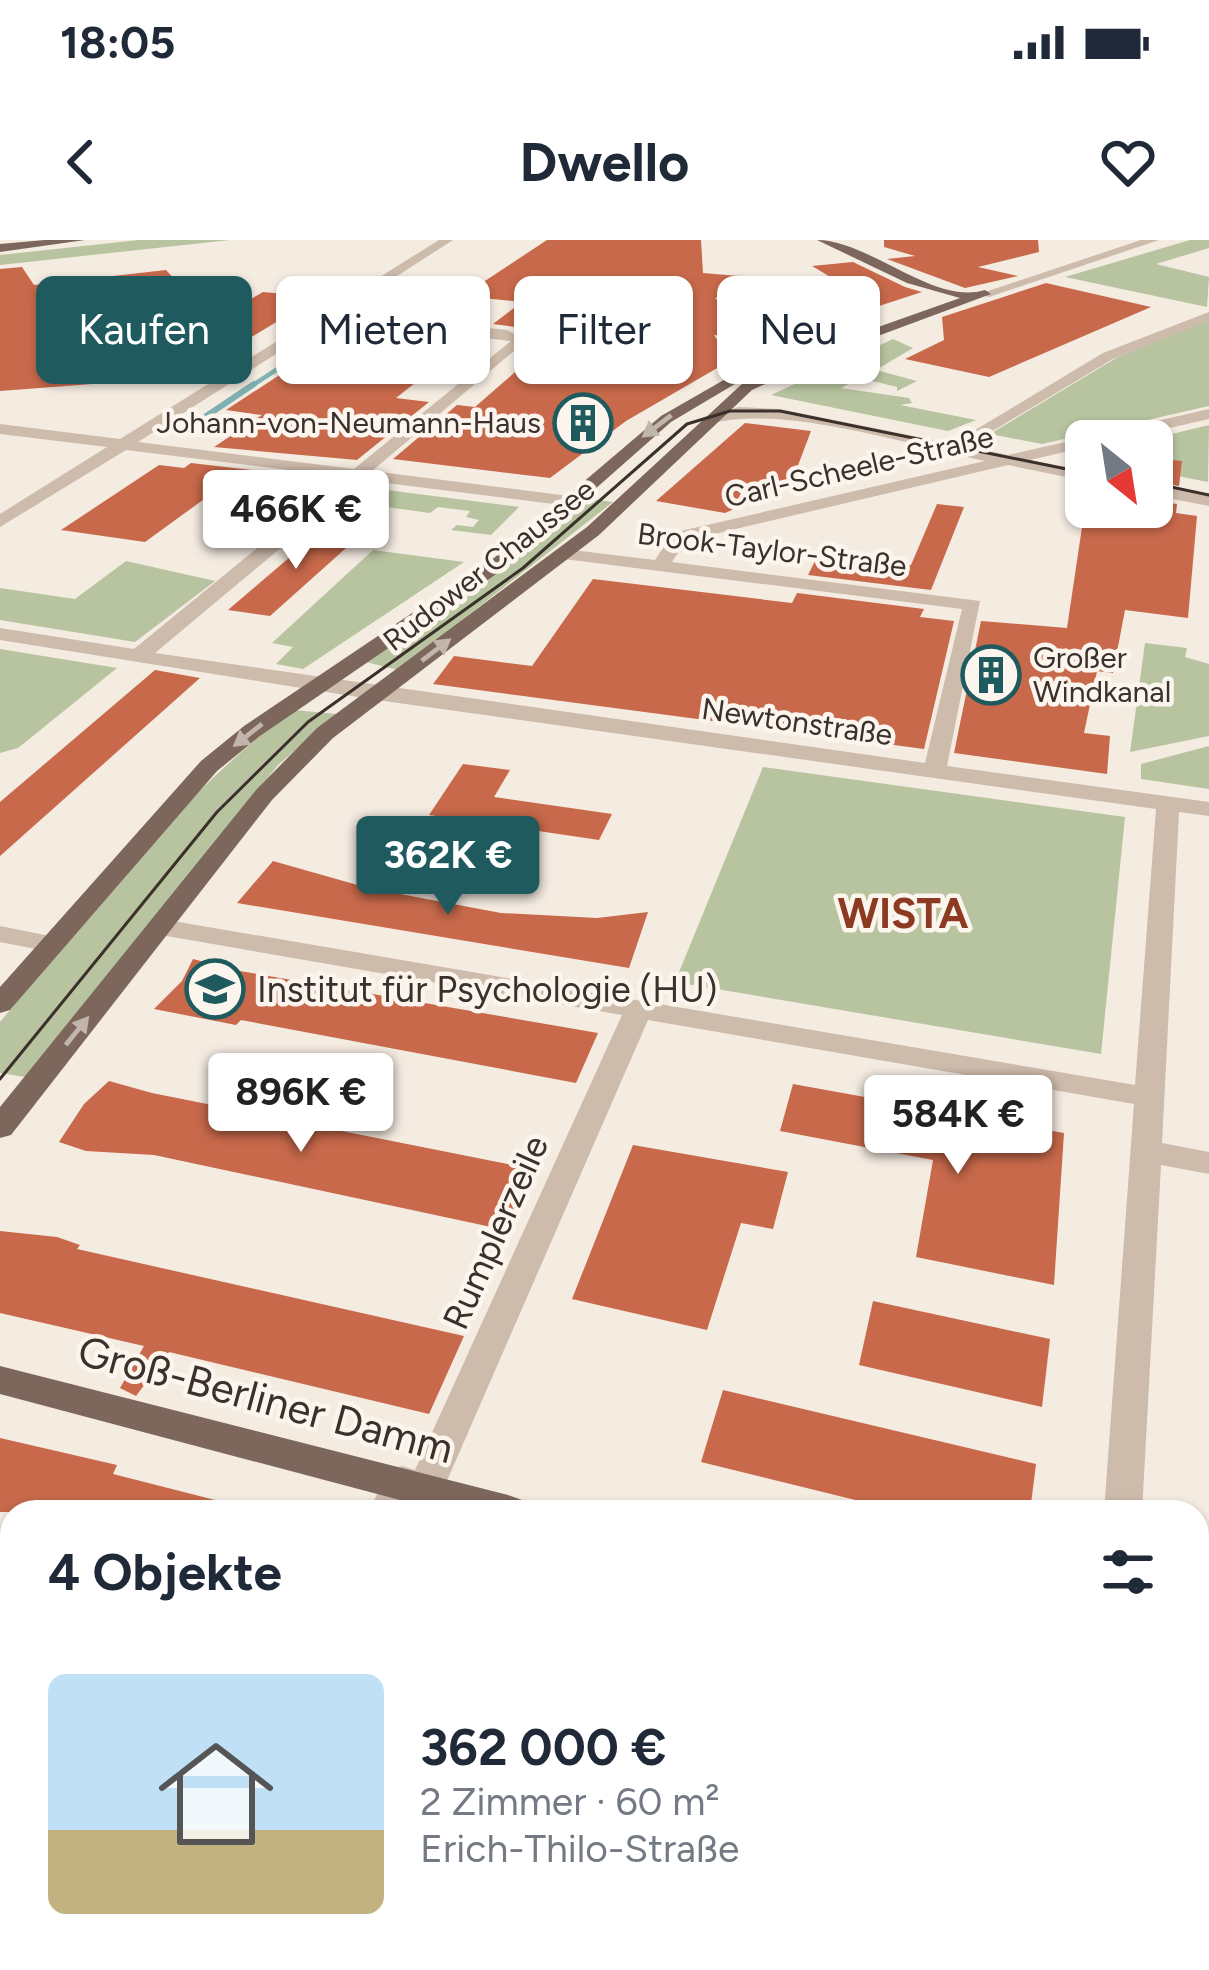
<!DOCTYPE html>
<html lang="de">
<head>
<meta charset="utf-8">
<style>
  :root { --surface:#fff; --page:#f6f6f7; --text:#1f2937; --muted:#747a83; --line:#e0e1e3; --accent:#1f5a5e }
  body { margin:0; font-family:Figtree,sans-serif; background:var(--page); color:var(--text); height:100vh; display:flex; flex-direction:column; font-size:45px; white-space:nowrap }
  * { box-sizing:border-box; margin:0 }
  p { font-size:39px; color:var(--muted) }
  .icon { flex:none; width:66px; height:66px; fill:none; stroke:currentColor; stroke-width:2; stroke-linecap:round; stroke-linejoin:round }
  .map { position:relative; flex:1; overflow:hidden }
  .panel { position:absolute; left:0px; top:1260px; width:1209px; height:471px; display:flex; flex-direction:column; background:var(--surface); border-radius:36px 36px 0 0; box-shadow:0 3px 9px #0004 }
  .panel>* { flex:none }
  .top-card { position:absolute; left:36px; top:36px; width:1137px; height:108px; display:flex; gap:24px }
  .needle { width:78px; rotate:150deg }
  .tools { position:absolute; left:1065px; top:180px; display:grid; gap:24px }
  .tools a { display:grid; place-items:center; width:108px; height:108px; border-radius:18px; background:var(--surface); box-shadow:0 3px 9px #0004; font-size:60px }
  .price { position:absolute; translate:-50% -102px; padding:0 27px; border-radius:12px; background:#fff; color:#222; font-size:39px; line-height:78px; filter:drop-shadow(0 3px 6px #0008) }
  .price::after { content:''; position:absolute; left:50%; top:72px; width:36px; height:27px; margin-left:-18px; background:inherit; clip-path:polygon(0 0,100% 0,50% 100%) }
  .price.active { background:var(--accent); color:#fff }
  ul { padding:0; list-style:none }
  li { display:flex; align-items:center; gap:36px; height:300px; padding:0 48px }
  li+li { border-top:3px solid var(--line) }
  li span { display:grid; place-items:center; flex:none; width:336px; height:240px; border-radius:18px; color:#555 }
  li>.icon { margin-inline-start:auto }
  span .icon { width:144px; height:144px; fill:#fffc; stroke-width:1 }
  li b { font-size:51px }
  h2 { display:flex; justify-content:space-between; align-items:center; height:144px; padding:0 48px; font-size:51px }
  .pill { padding:0 42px; border-radius:18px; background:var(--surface); box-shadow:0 3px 9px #0004; font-size:42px; line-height:108px }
  .pill.active { background:var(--accent); color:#fff }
  .status { display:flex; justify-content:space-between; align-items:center; height:84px; padding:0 60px; background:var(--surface); direction:ltr }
  .status svg { height:33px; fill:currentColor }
  header { display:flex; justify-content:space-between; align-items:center; height:156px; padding:0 48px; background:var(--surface); font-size:54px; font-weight:700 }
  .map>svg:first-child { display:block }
</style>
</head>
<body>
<div class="status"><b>18:05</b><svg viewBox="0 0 49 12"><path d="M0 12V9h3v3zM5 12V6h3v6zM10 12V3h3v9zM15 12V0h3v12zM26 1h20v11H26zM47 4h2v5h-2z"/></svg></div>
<header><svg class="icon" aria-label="back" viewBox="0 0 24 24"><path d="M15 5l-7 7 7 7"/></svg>Dwello<svg class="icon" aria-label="heart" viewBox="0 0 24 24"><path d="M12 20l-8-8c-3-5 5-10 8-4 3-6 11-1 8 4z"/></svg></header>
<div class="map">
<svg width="1209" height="1730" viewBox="0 0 1209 1730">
  <rect width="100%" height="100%" fill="#f4ebe1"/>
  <!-- green -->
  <g fill="#b8c4a0">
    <polygon points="139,0 230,0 0,25 0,15"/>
    <polygon points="1190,0 1209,0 1209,8 1156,24 1209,37 1207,67 1065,37"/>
    <polygon points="1209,80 1209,166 1042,204 990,194 1118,117"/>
    <polygon points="893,99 913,108 876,130 917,141 897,151 897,147 860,138 841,148 909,158 912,163 900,165 976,180 948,191 771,155"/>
    <polygon points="1209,185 1208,242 1152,231 1152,201 1143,201"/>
    <polygon points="363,247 519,267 491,295 451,290 457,285 473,287 479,280 466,277 470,271 438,267 430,273 357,263 339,267"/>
    <polygon points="583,258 613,262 398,430 366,422"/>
    <polygon points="373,310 464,322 303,429 276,424 293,407 272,403"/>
    <polygon points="126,321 215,341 135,402 0,380 0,348 75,359"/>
    <polygon points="1145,403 1187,408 1185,417 1209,424 1209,496 1130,512"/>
    <polygon points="0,409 117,428 18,508 0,513"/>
    <path d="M 294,470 L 337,474 L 278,525 L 25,837 L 0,833 L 0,782 C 92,673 178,554 294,470 Z"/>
    <polygon points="1209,506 1209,549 1141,539 1141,524"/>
    <polygon points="763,527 1125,577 1101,814 675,742"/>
  </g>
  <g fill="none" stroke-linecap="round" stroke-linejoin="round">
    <!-- stream-far1 -->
    <polyline stroke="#7fb0b2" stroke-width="4.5" points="250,147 302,113"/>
    <!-- stream -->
    <polyline stroke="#7fb0b2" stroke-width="6" points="193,185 254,144"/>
  </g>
  <!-- building -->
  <g fill="#c8694b">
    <polygon points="547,0 701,0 703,33 739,36 715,59 796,67 770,100 714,95 731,120 626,181 550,238 393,219 457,165 475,167 560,93 493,84 522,62 462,56"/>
    <polygon points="884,0 1038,0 1039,12 978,27 1018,36 965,48 887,19 915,16 884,7"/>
    <polygon points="853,22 905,47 922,52 879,66 812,26"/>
    <polygon points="22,27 34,45 166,30 213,81 263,52 318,57 185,137 0,151 0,29"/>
    <polygon points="1046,43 1151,67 989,137 905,119 944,100 942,77"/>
    <polygon points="336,84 395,91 354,120 434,128 396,158 429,162 357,220 214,207 262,175 226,170 342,94"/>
    <polygon points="745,183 811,191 791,244 725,273 656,261"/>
    <polygon points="1152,218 1182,221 1179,246 1152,241"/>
    <polygon points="191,223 303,236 276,257 218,249 145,302 61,290 159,225 184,228"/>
    <polygon points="1152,260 1177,264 1176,273 1197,276 1188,378 1125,370 1113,433 1097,431 1084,493 1110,496 1107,534 954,513 981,381 1067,388 1085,267 1152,271"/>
    <polygon points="937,264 964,267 931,350 808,335 819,313 911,325"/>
    <polygon points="325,287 364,292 270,376 228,370"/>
    <polygon points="593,339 792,363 797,353 924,369 920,377 954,381 924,509 433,444 454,416 532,426"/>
    <polygon points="155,430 200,438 0,616 0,562"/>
    <polygon points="463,524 510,530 494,557 612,574 599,600 429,575"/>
    <polygon points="273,621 368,648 501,673 597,678 648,672 629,728 237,663"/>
    <polygon points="193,719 240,731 598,793 576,843 241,780 236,785 154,769 182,741"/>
    <polygon points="109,841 152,853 537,930 510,991 154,915 86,911 59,902 84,864"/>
    <polygon points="793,844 1064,893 1054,1045 916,1017 933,920 780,891"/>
    <polygon points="633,905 788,932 773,989 741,983 707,1090 572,1059"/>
    <polygon points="0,991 57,997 80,1005 77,1009 464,1096 429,1174 169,1112 136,1156 120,1148 144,1106 0,1073"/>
    <polygon points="873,1061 1050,1099 1042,1167 859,1125"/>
    <polygon points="723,1150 1036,1224 1030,1272 904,1272 701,1222"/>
    <polygon points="0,1198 117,1225 113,1234 219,1261 218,1272 0,1272"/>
  </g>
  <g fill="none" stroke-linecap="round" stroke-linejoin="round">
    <!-- minor -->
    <g fill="#cdbbac" fill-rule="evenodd">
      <path d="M 439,0 L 453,0 L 341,72 L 507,90 L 527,100 L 372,231 L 569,256 L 578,261 L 569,266 L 362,240 L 155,413 L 925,523 L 962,369 L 564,319 L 555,314 L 564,309 L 655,320 L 670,297 L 681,291 L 985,221 C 909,205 787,165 713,183 L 705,178 L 739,167 L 779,169 L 1008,215 L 1209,169 L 1209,179 L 1112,201 L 1086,201 L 1086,207 L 1030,220 L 1086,231 L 1086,241 L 1008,225 L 693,299 L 683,305 L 672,322 L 980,361 L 947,526 L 1209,562 L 1209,576 L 1179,572 L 1162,903 L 1209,912 L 1209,934 L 1161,925 L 1142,1272 L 1104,1272 L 1134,864 L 648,780 L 439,1259 L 426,1264 L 413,1259 L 406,1272 L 368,1272 L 389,1231 L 402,1226 L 415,1230 L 622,775 L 161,695 L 152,693 L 148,687 L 152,681 L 161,679 L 1135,845 L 1156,569 L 377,460 L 0,400 L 0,388 L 134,409 L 344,237 L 126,210 L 0,287 L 0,274 L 107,207 L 0,194 L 0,184 L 120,199 ZM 331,79 L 511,101 L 354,229 L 138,202 Z"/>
      <polygon points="1141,0 1159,0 989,57 979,54"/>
      <polygon points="1209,72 1209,81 1113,119 971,204 957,201 1103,113"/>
      <polygon points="1152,245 1209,256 1209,266 1152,255"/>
      <polygon points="0,686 60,698 64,704 51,712 0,702"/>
      <polygon points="157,1719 206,1719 202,1730 153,1730"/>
      <rect x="1075" y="1719" width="48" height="11"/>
    </g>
    <!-- major -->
    <g fill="#7d675c" fill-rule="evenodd">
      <polygon points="45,0 85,0 0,12 0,4"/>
      <path d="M 817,0 C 869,0 934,66 985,50 L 991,54 L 832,113 L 752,150 L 599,295 L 333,498 L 272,560 L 11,895 L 0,898 L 0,867 L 256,550 L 317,488 L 587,287 L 742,144 L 822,107 L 960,58 L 907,43 Z"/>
      <polygon points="743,129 755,132 671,182 508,326 260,496 217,531 10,770 0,773 0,747 201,521 244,486 494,318 661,176"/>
      <polygon points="0,1126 508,1255 522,1260 527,1272 445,1272 0,1154"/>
      <polygon points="1197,1434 1209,1436 1209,1476 1197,1474"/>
    </g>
    <!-- tram -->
    <g stroke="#3b302b" stroke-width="3">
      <polyline points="1152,243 1209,255"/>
      <polyline points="0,839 217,572 308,482 523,328 687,184 730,171 780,171 1086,233"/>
    </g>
  </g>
  <!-- one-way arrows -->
  <defs><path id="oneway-solid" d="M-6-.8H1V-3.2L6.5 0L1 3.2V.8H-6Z" transform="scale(3)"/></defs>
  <g fill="#c2b5ac">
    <use href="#oneway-solid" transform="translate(657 186) rotate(143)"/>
    <use href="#oneway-solid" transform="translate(436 410) rotate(-37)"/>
    <use href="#oneway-solid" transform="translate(248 495) rotate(142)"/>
    <use href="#oneway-solid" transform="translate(77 791) rotate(-51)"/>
  </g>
  <!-- icons -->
  <defs>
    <g id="building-ring" transform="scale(3)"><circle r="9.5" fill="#fbf5ee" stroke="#1f5a5e" stroke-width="1.5"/><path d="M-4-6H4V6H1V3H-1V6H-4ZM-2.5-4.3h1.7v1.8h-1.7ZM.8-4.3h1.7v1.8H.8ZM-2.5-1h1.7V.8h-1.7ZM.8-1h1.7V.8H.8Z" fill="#1f5a5e"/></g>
    <g id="university-ring" transform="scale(3)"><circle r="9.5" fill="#fbf5ee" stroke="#1f5a5e" stroke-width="1.5"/><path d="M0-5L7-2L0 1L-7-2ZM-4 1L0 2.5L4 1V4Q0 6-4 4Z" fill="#1f5a5e"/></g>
  </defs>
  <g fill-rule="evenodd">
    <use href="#building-ring" x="583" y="183"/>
    <use href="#building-ring" x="991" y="435"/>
    <use href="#university-ring" x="215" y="749"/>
  </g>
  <g text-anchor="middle" stroke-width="9" stroke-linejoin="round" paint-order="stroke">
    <!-- far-poi labels -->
    <g font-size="30" fill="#3b302b" stroke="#fbf5ee" text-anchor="end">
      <text x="541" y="193">Johann-von-Neumann-Haus</text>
      <text x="1033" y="428" text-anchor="start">Großer<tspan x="1033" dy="34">Windkanal</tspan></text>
    </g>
    <!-- far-street labels -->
    <g font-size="30" fill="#3b302b" stroke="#fbf5ee">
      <text transform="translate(859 227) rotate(-13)" y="10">Carl-Scheele-Straße</text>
      <text transform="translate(772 310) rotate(7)" y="10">Brook-Taylor-Straße</text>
      <text transform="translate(489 325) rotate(-38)" y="10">Rudower Chaussee</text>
      <text transform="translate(797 482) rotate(8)" y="10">Newtonstraße</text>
    </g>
    <!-- poi labels -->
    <g font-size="36" fill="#3b302b" stroke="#fbf5ee" text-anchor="start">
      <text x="257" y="762">Institut für Psychologie (HU)</text>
    </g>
    <!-- street labels -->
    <g font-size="36" fill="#3b302b" stroke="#fbf5ee">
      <text transform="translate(495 992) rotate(-66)" y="13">Rumplerzeile</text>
    </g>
    <!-- quarter labels -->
    <g font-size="42" font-weight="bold" fill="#8c3b22" stroke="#fbf5ee">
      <text x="903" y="688">WISTA</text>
    </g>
    <!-- near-street labels -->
    <g font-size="42" fill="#3b302b" stroke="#fbf5ee">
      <text transform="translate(266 1159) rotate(15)" y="15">Groß-Berliner Damm</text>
    </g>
  </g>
</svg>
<div class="tools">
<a><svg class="needle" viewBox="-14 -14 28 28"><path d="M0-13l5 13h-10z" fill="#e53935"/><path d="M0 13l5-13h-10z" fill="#747a83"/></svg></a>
</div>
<b class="price" style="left:296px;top:332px">466K €</b>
<b class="price active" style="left:448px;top:678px">362K €</b>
<b class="price" style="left:301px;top:915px">896K €</b>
<b class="price" style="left:958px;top:937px">584K €</b>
<div class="top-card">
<a class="pill active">Kaufen</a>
<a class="pill">Mieten</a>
<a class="pill">Filter</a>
<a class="pill">Neu</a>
</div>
<section class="panel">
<h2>4 Objekte<svg class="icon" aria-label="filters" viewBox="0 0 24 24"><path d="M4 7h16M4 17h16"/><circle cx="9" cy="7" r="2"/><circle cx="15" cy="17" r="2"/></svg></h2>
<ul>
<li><span style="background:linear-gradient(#bfe0f5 65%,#c2b280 0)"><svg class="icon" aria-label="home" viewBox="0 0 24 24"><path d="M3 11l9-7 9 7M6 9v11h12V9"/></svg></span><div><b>362 000 €</b><p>2 Zimmer · 60 m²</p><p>Erich-Thilo-Straße</p></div></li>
</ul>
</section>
</div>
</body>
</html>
